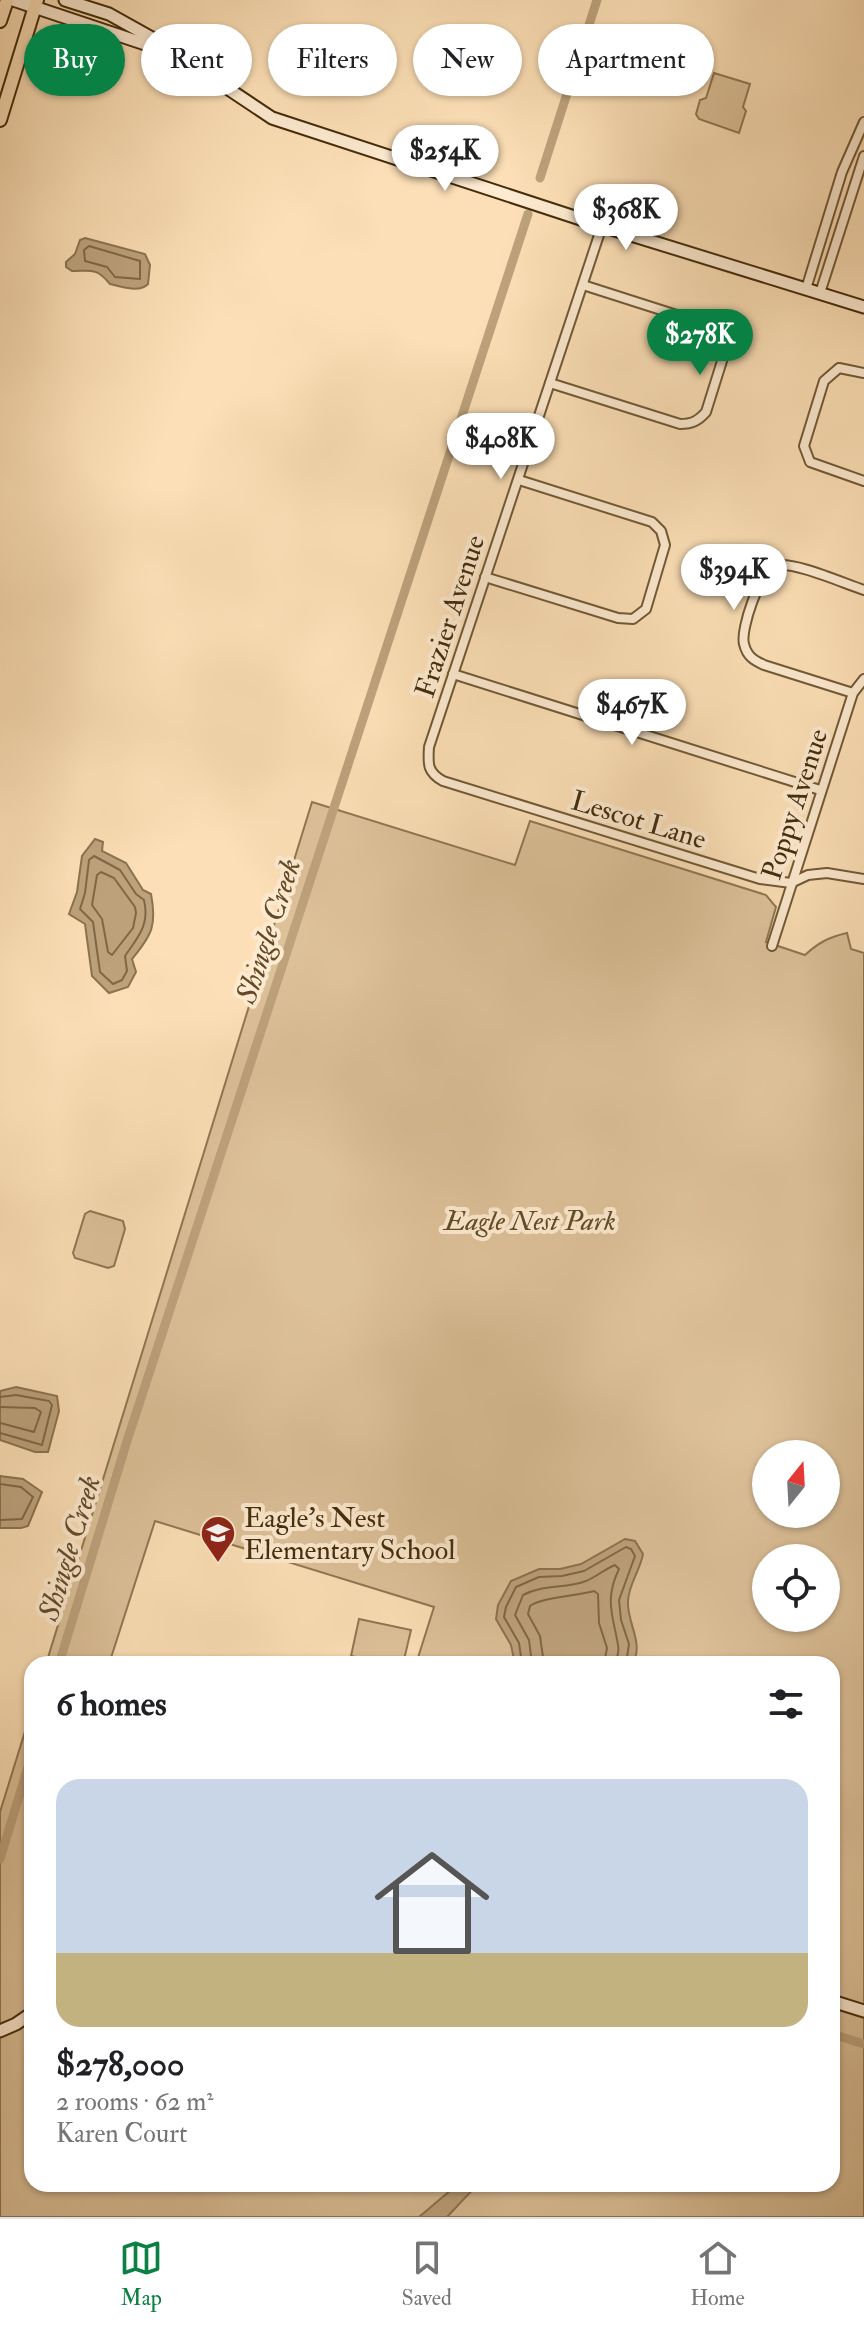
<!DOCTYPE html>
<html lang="en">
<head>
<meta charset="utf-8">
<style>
  :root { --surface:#fff; --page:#f6f6f6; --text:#202124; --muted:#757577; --line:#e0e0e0; --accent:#0b8043 }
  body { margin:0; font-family:"IM FELL Double Pica",serif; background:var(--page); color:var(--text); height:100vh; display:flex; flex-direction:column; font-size:30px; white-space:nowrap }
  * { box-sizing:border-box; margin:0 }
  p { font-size:26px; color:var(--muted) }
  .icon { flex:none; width:44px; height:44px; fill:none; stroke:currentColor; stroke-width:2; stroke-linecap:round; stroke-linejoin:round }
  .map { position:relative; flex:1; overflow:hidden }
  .panel { position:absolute; left:24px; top:1656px; width:816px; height:536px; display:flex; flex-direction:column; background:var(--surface); border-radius:24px; box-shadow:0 2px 6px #0004 }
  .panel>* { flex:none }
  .hud { position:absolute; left:24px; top:24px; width:816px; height:72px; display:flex; gap:16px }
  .needle { width:52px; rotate:18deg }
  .buttons { position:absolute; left:752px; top:1440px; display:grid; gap:16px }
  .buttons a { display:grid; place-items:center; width:88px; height:88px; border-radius:50%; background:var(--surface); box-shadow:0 2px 6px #0004; font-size:40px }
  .price { position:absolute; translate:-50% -68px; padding:0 18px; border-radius:28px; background:#fff; color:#222; font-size:26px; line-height:52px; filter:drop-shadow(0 2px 4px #0008) }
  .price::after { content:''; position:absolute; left:50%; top:48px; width:24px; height:18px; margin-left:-12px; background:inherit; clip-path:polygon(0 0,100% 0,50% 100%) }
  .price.selected { background:var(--accent); color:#fff }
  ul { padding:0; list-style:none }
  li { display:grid; align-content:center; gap:16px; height:424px; padding:0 32px }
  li+li { border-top:2px solid var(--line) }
  li span { display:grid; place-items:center; height:248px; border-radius:24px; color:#555 }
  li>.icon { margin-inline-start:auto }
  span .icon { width:144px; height:144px; fill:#fffc; stroke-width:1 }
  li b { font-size:34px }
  h2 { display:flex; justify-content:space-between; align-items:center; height:96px; padding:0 32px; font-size:34px }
  .pill { padding:0 28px; border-radius:36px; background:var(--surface); box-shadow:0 2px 6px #0004; font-size:28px; line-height:72px }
  .pill.selected { background:var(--accent); color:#fff }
  .menu { display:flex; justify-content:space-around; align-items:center; height:112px; border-top:2px solid var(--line); background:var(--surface); font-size:22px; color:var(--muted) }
  .menu a { display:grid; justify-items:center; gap:4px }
  .menu .selected { color:var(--accent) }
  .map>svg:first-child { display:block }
</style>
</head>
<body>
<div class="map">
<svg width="864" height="2217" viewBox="0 0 864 2217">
  <rect width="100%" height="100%" fill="#fcdfb6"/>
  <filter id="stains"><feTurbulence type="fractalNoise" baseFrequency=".0025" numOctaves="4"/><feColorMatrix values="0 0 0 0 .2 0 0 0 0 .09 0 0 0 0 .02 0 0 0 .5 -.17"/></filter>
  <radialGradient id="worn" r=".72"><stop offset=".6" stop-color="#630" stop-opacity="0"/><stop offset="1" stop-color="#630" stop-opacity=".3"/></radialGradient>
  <!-- green -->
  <g fill="#ddc199" stroke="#907752" stroke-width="2" fill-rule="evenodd">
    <polygon points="714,73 750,84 743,107 746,111 739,133 699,119 696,114 700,100 706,98"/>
    <path d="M 312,802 L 515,865 L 530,821 L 766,895 L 776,907 L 766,942 L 805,955 C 818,943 829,937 847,933 L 851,949 L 864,953 L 864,2217 L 0,2217 L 0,1812 L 32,1709 L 32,2184 L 832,2184 L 832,1664 L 416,1664 L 434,1607 L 155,1521 L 109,1664 L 46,1664 ZM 766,1454 L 826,1454 L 826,1514 L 766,1514 ZM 766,1558 L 826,1558 L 826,1618 L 766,1618 Z"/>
    <polygon points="90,1211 123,1221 125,1229 114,1266 108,1268 75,1258 73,1253 85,1214"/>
    <polygon points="359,1619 411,1630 403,1664 389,1664 351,1656"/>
  </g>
  <!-- water -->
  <g fill="#bda27c" stroke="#8c734f" stroke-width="2">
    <path d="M 85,238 L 145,254 L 150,265 L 148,284 C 140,293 121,287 110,284 C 96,267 90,271 72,271 L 66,267 L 66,262 L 75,254 L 80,240 Z"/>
    <path d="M 95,839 L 103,842 L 102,851 L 126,863 L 143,890 L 151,894 C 157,925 152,935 132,959 L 136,972 L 128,987 L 109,993 L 92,976 L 85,924 L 69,914 L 77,892 L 82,856 Z"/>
    <polygon points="16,1387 57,1396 59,1411 48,1452 35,1452 0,1440 0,1391"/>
    <polygon points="0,1476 23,1479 42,1492 28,1526 21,1528 0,1528"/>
    <path d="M 625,1539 L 635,1541 L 643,1554 C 640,1571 628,1585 628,1602 C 627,1623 645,1645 632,1664 L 515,1664 L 511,1645 L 496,1619 L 498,1605 L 511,1581 L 539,1569 L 560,1569 L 581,1564 Z"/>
    <polygon points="458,2184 478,2184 447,2217 419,2217"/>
  </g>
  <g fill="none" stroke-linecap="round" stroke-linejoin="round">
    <!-- shore -->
    <g stroke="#806844" stroke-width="2">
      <polygon points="89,246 140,261 140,279 115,277 107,267 85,261 84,250"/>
      <path d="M 94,856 L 120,870 L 136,894 L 144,900 C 150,925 138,937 125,956 L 127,971 L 122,980 L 113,984 L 100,972 L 93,922 L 80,909 L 85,893 L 89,860 Z"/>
      <polygon points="101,872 114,878 135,907 136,913 133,928 112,955 108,952 102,919 92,905 97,875"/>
      <polyline points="0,1397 16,1395 49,1401 52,1405 42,1445 0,1433"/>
      <polyline points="0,1407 35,1408 41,1412 34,1432 0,1423"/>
      <polyline points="0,1484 21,1487 33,1497 22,1519 0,1520"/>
      <polyline points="522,1664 519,1643 504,1617 506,1607 516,1587 539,1577 562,1576 584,1571 626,1547 631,1549 635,1556 619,1600 621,1620 629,1644 626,1664"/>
      <path d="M 532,1664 L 529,1640 L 515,1615 L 523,1595 C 543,1584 565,1589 586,1581 C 596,1577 605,1569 615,1565 L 619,1569 C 604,1600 613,1615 618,1645 C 620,1652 616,1657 616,1664"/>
      <path d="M 544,1664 L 540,1636 L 528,1614 L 530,1606 C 542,1597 576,1596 594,1591 L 598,1594 L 599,1623 L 607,1648 L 604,1664"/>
    </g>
    <!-- canal -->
    <g stroke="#bda27c" stroke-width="9">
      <polyline points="540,178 597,0"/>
      <polyline points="59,1664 127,1441 528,214"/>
      <polyline points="0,1859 32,1754"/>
      <polyline points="832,2034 864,2044"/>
    </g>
    <!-- street casing -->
    <g stroke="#715a36" stroke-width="12">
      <g id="street">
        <path d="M 602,226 L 429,747 C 428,764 427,772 443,781 L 760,879 L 791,883 L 808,875 L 827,873 L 864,879"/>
        <polyline points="806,289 842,172 864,122"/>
        <polyline points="820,293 864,156"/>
        <polyline points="864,373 839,368 824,381 804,446 810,462 864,481"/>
        <path d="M 550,383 L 680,424 C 692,424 698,421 706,412 L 727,345 L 720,333 L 708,325 L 583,285"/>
        <polyline points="485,577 618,618 633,619 646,609 665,545 661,531 652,522 519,480"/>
        <polyline points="453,674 820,790"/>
        <path d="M 853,693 L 764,665 C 753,660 747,656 744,644 C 740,630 760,571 775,566 C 792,560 845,584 864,590"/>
        <polyline points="772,946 853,693 864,679"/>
      </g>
    </g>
    <!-- secondary casing -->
    <g stroke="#432d0b" stroke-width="15">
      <g id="secondary">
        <polyline points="13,0 163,50"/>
        <polyline points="65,0 109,14 152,38 272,118 602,226 864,307"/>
        <polyline points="832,2001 864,2011"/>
        <polyline points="0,2031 16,2024 32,2013"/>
      </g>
    </g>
    <!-- primary casing -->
    <g stroke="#432d0b" stroke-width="16">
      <g id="primary">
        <polyline points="0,21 7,0"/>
        <polyline points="0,120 37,0"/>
      </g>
    </g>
    <!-- street -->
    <use href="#street" stroke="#fdead0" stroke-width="8"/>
    <!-- secondary -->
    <use href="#secondary" stroke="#fdead0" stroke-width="11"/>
    <!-- primary -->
    <use href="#primary" stroke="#fcdfb6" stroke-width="12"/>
  </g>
  <!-- icons -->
  <defs>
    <g id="school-pin" transform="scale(1.8)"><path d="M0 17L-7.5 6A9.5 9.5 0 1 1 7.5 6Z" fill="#8f2418" stroke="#fdead0"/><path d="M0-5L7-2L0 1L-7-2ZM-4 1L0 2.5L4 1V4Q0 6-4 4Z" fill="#fff"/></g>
  </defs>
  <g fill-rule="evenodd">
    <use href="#school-pin" x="218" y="1533"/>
  </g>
  <g text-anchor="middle" stroke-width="8" stroke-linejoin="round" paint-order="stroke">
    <!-- street labels -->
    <g font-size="28" fill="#432d0b" stroke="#fdead0">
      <text transform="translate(449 616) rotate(-72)" y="10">Frazier Avenue</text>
      <text transform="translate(794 804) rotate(-72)" y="10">Poppy Avenue</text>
      <text transform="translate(639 819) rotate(17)" y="10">Lescot Lane</text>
    </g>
    <!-- park labels -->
    <g font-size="28" font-style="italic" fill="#624b27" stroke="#fdead0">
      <text x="530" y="1230">Eagle Nest Park</text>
    </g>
    <!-- poi labels -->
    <g font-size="28" fill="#432d0b" stroke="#fdead0" text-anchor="start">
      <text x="244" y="1527">Eagle's Nest<tspan x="244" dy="32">Elementary School</tspan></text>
    </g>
    <!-- water labels -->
    <g font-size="30" font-style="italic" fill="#624a27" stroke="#fdead0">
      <text transform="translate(268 931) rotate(-72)" y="10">Shingle Creek</text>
      <text transform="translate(69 1548) rotate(-73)" y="10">Shingle Creek</text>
    </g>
  </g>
  <rect width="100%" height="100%" filter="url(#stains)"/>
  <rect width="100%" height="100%" fill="url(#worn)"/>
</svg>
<div class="buttons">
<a><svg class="needle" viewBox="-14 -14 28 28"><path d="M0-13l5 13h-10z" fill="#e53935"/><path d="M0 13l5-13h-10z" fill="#757577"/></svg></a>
<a><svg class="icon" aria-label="locate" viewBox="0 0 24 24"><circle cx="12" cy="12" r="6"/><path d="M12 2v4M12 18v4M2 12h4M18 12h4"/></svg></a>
</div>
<b class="price" style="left:445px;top:193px">$254K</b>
<b class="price" style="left:626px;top:252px">$368K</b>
<b class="price selected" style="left:700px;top:377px">$278K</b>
<b class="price" style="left:501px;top:481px">$408K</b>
<b class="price" style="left:734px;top:612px">$394K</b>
<b class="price" style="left:632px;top:747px">$467K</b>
<div class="hud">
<a class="pill selected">Buy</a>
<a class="pill">Rent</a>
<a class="pill">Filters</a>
<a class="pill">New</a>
<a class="pill">Apartment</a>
</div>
<section class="panel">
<h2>6 homes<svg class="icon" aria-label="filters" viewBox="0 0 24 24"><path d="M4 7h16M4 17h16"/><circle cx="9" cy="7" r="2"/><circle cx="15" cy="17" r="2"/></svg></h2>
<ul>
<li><span style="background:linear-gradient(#c9d6e8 70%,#c2b280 0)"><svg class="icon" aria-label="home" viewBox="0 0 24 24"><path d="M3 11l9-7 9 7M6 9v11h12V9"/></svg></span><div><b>$278,000</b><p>2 rooms · 62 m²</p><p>Karen Court</p></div></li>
</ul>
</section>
</div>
<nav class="menu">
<a class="selected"><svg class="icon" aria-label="map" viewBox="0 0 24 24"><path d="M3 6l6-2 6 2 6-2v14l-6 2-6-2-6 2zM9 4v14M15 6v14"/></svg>Map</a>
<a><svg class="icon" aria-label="saved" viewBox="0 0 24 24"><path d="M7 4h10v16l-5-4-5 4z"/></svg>Saved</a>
<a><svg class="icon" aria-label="home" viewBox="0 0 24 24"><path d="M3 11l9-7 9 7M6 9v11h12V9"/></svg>Home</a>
</nav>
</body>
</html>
